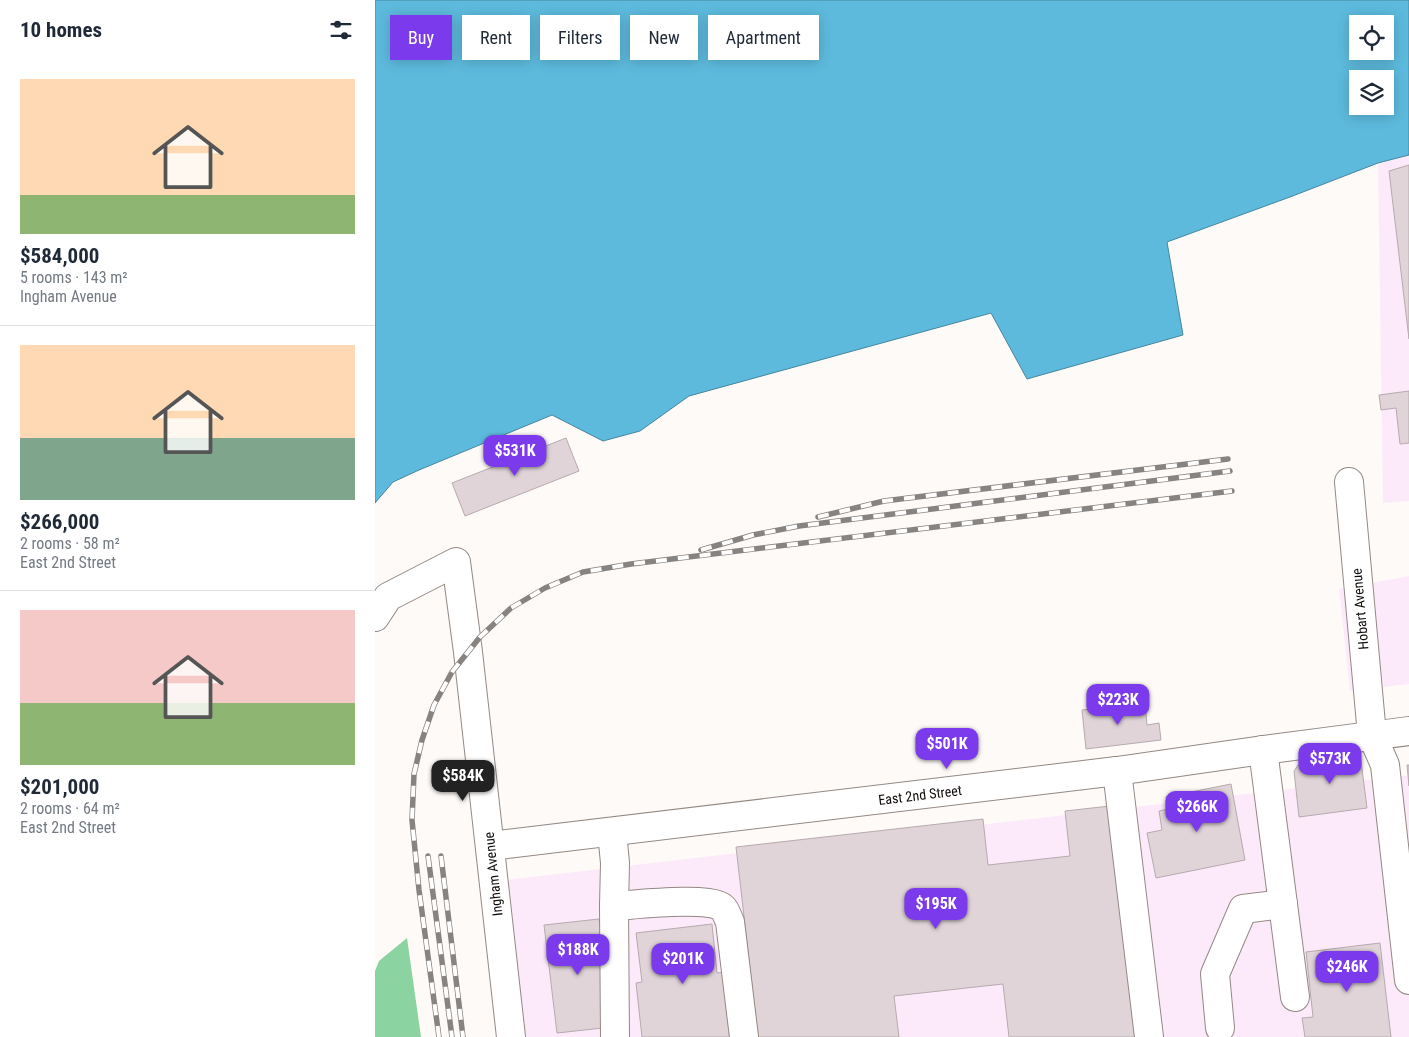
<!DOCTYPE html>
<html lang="en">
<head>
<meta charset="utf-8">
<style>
  :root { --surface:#fff; --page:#f2f2f3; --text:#1f2937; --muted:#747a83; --line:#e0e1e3; --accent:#7c3aed }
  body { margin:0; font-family:"Roboto Condensed",sans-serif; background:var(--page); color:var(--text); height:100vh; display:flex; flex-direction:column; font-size:19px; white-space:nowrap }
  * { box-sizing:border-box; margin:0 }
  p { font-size:16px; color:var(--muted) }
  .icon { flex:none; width:28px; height:28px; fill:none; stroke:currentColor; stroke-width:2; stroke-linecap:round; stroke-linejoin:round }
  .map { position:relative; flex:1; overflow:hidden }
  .drawer { display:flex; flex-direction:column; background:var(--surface); width:375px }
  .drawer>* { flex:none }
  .guide { position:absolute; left:15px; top:15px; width:475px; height:45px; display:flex; gap:10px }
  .controls { position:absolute; left:974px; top:15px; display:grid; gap:10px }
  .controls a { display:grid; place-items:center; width:45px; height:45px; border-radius:0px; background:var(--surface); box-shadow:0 2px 12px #0003; font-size:25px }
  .price { position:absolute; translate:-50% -42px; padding:0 11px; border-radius:10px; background:var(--accent); color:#fff; font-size:16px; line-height:32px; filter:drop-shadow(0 1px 2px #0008) }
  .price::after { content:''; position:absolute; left:50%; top:30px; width:15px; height:11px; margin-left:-8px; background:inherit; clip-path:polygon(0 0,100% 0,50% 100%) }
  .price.current { background:#222; color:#fff }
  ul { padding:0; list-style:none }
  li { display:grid; align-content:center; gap:10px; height:265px; padding:0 20px }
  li+li { border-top:1px solid var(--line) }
  li span { display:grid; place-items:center; height:155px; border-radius:0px; color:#555 }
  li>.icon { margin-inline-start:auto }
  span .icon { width:90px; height:90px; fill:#fffc; stroke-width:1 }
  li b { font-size:21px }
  h2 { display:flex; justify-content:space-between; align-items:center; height:60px; padding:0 20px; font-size:21px }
  .pill { padding:0 18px; border-radius:0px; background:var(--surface); box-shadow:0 2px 12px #0003; font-size:18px; line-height:45px }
  .pill.current { background:var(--accent); color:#fff }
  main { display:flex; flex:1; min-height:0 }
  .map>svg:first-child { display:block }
</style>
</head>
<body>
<main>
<section class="drawer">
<h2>10 homes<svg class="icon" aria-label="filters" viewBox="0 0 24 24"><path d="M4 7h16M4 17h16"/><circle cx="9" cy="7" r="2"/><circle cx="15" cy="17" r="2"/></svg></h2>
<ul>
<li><span style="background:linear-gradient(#ffd9b3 75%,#8fb573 0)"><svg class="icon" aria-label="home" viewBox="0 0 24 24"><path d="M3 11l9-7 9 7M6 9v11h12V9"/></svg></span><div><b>$584,000</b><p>5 rooms · 143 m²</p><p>Ingham Avenue</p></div></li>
<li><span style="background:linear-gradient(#ffd9b3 60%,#7fa58c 0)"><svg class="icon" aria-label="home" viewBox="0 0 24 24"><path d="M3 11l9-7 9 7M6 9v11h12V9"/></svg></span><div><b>$266,000</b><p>2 rooms · 58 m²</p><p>East 2nd Street</p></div></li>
<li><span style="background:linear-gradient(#f6c9c9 60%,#8fb573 0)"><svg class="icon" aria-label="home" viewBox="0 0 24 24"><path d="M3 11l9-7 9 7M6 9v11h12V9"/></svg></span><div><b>$201,000</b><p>2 rooms · 64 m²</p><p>East 2nd Street</p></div></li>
</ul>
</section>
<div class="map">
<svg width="1034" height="1037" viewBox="0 0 1034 1037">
  <rect width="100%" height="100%" fill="#fefaf7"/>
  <!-- industrial -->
  <g fill="#fceafb">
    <polygon points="1034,155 1034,501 1008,503 1003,164"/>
    <polygon points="1034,576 1034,684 975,691 964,589"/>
    <polygon points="1034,775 1034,1037 128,1037 114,882"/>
  </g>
  <!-- forest -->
  <polygon fill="#8bd3a1" points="32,938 46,1037 0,1037 0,971 4,961"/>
  <!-- water -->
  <path fill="#5dbadd" stroke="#46869d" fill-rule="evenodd" d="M 0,0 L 1034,0 L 1034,155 L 1003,163 L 915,197 L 792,242 L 808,335 L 652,379 L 616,313 L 314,396 L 265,431 L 228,441 L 177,415 L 44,470 L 18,482 L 0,503 ZM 982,24 L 1010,24 L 1010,51 L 982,51 ZM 982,79 L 1010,79 L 1010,106 L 982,106 Z"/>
  <!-- building -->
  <g fill="#e0d4d8" stroke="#b6aaaf">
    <polygon points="1034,165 1034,339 1014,171"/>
    <polygon points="1034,391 1034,443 1025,444 1021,408 1006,410 1004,395"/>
    <polygon points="191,438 204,471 90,516 77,483"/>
    <polygon points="770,703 772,725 784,723 786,740 711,749 707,710"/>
    <polygon points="985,753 992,808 924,817 919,771 927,760"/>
    <polygon points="1032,765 1034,765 1034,786"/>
    <polygon points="856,784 870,860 781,878 772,833 787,830 784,811 793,809 791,797"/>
    <polygon points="735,806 762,1037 634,1037 628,984 519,996 524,1037 383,1037 361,847 608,819 613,865 695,856 690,811"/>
    <polygon points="224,919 237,1027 182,1033 169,925"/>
    <polygon points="337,924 342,973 353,972 360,1037 267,1037 261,983 267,982 261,933"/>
    <polygon points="1005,943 1016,1037 930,1037 927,1018 938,1017 931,952"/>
  </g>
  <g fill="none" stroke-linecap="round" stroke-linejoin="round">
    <!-- minor casing -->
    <g stroke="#938983" stroke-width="30">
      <g id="minor">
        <polyline points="974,482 997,735 1010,765 1034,980"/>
        <polyline points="0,617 13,597 81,562 93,652 136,1037"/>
        <polyline points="888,750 920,997"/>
        <polyline points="742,771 774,1037"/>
        <polyline points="237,832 240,863 239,906 240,1037"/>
        <polyline points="115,846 742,771 888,750 1034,731"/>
        <path d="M 239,906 C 258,905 336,896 348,908 C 351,911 353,918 355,922 L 369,1037"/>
        <polyline points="845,1028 840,974 868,909 908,904"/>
      </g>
    </g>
    <!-- minor -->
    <use href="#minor" stroke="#fff" stroke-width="28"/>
    <!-- rail casing -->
    <g stroke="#878380" stroke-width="5.5">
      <g id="rail">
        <polyline points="443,517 509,501 853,459"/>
        <polyline points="326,550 378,535 424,526 855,471"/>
        <polyline points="53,856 77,1037"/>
        <polyline points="66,856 88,1037"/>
        <polyline points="64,1037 44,890 37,820 39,774 47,740 59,705 77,672 105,637 136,608 170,588 208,572 256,564 857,491"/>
      </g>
    </g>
    <!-- rail -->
    <use href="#rail" stroke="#fff" stroke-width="4" stroke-dasharray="11" stroke-linecap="butt"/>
  </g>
  <g text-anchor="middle" stroke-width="4" stroke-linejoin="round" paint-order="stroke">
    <!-- street labels -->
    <g font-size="14" fill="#0f0b09" stroke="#fff">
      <text transform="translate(985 609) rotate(-95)" y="5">Hobart Avenue</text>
      <text transform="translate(545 795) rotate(-7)" y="5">East 2nd Street</text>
      <text transform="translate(118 874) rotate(-96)" y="5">Ingham Avenue</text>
    </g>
  </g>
</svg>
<div class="controls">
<a><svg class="icon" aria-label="locate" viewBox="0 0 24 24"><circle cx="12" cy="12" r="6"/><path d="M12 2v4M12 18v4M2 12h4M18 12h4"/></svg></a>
<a><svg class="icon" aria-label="layers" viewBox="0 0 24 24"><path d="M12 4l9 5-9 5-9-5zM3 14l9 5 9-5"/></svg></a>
</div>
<b class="price" style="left:140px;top:477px">$531K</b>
<b class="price" style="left:743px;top:726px">$223K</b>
<b class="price" style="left:572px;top:770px">$501K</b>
<b class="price" style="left:955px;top:785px">$573K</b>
<b class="price current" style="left:88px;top:802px">$584K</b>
<b class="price" style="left:822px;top:833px">$266K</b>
<b class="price" style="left:561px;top:930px">$195K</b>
<b class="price" style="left:203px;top:976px">$188K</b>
<b class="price" style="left:308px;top:985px">$201K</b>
<b class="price" style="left:972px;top:993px">$246K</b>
<div class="guide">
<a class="pill current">Buy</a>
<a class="pill">Rent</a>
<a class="pill">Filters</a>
<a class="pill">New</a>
<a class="pill">Apartment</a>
</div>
</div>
</main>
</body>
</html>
